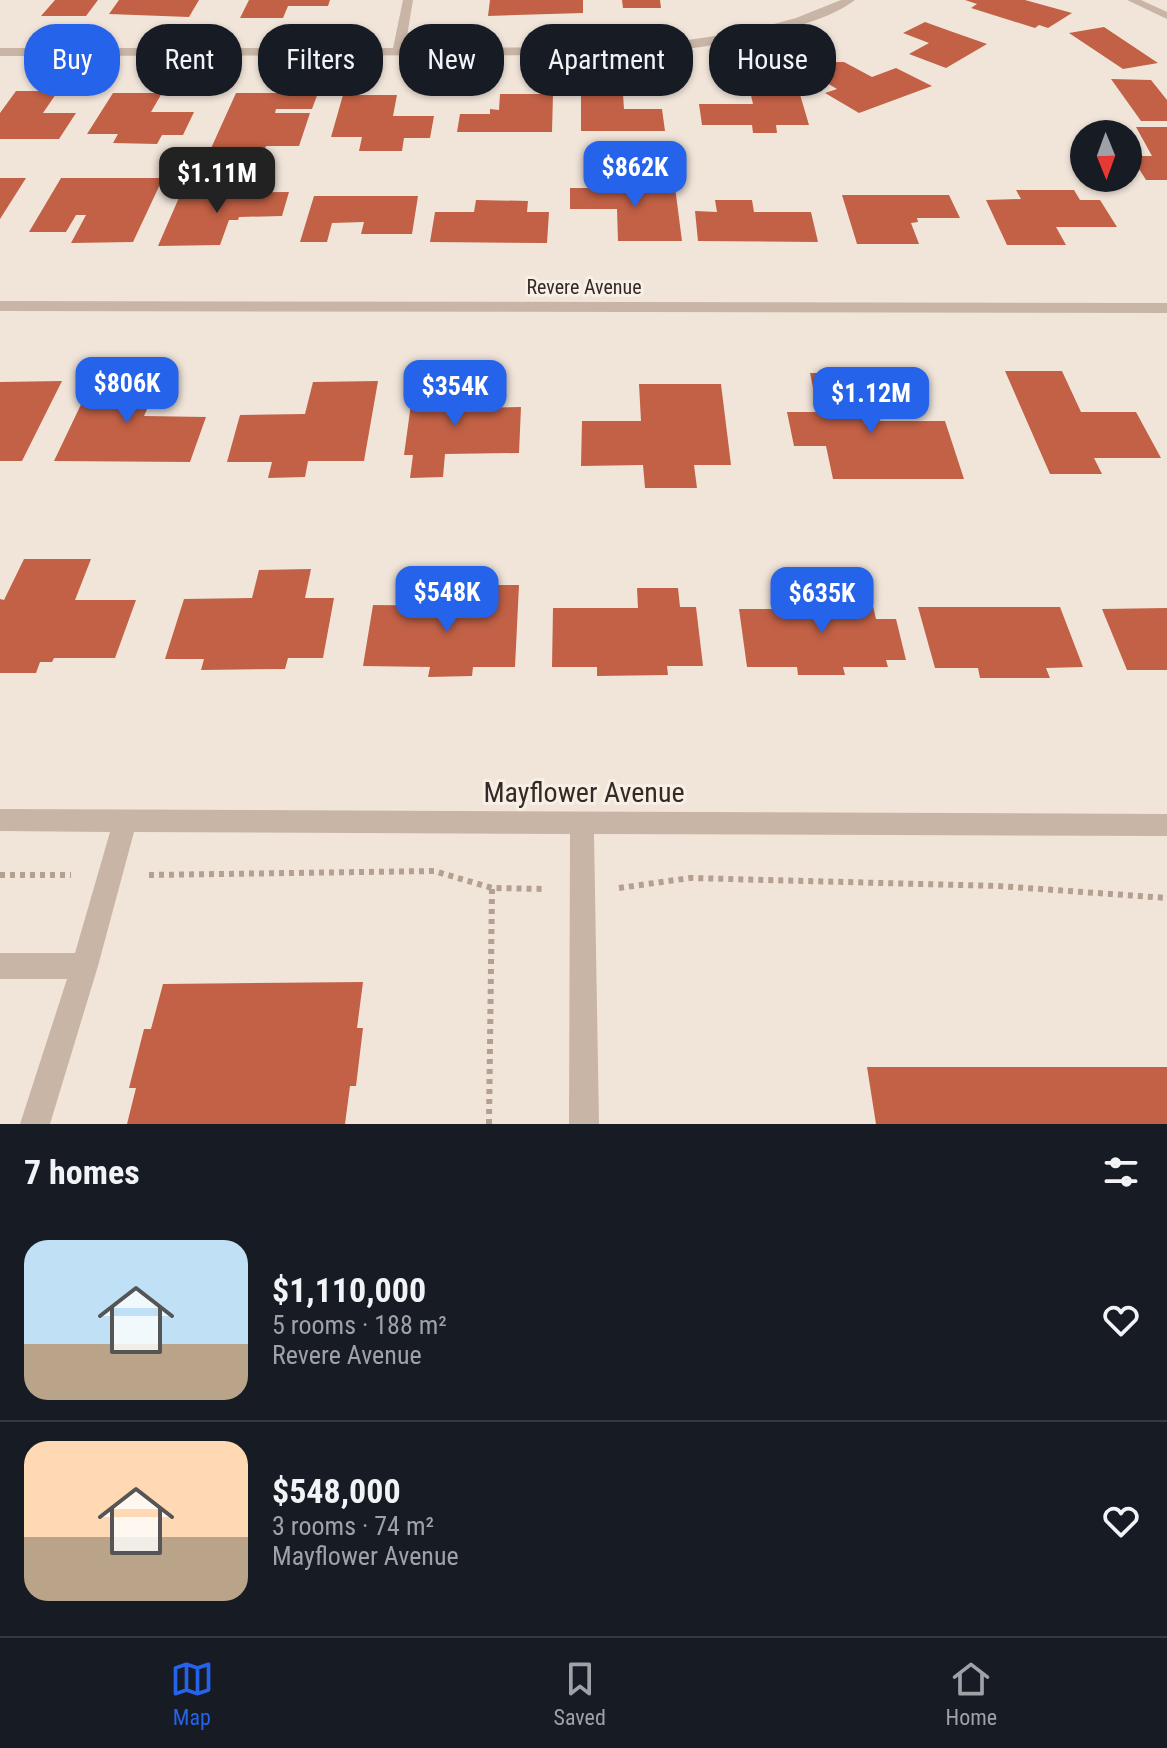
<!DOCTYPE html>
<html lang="en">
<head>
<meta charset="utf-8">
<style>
  :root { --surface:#171b24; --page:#20242c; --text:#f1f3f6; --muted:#9ea1a6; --line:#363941; --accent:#2563eb }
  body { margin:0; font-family:"Roboto Condensed",sans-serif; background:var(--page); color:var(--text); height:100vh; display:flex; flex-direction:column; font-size:30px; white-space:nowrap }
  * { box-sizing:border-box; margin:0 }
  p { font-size:26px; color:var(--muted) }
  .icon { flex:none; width:44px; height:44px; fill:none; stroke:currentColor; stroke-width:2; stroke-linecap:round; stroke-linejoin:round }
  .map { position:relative; height:1124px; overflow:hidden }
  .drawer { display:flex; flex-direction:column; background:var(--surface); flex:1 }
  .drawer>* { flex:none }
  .hud { position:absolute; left:24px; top:24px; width:1120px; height:72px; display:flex; gap:16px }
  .needle { width:52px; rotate:179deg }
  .fabs { position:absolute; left:1070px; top:120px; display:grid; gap:16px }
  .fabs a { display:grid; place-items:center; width:72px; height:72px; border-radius:50%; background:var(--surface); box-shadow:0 2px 6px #0004; font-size:40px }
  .price { position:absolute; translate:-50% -68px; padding:0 18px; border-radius:16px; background:var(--accent); color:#fff; font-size:26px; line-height:52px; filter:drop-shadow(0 2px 4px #0008) }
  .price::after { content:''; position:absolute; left:50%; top:48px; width:24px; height:18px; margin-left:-12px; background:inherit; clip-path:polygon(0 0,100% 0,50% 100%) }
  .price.on { background:#222; color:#fff }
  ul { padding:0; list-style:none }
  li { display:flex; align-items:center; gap:24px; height:200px; padding:0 24px }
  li+li { border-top:2px solid var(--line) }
  li span { display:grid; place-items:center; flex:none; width:224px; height:160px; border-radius:24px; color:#555 }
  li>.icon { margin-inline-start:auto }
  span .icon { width:96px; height:96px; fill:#fffc; stroke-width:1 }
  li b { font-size:34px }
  h2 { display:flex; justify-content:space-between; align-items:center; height:96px; padding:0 24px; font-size:34px }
  .tag { padding:0 28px; border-radius:32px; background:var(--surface); box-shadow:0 2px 6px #0004; font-size:28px; line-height:72px }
  .tag.on { background:var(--accent); color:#fff }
  .dock { display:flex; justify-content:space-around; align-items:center; height:112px; border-top:2px solid var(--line); background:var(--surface); font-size:22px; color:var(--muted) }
  .dock a { display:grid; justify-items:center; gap:4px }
  .dock .on { color:var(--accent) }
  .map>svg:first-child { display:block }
</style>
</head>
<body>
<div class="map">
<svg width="1167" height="1124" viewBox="0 0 1167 1124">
  <rect width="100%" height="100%" fill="#f1e5da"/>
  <!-- building -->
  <g fill="#c26146">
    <polygon points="55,0 98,0 86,16 41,16"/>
    <polygon points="119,0 199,0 189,17 109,14"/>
    <polygon points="249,0 330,0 328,6 288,6 283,18 240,18"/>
    <polygon points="490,0 583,0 583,13 488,16"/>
    <polygon points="622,0 660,0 661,8 623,8"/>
    <polygon points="965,0 1025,0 1072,13 1048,28 1039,25 1035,28 971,8 977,4"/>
    <polygon points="925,22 950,31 987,44 946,68 909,54 929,43 903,33"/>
    <polygon points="1104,27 1158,63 1123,69 1069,33"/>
    <polygon points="837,62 844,62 872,77 896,68 932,86 859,113 825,93 837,89 807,71"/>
    <polygon points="1111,79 1151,80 1167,100 1167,121 1141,121"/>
    <polygon points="16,91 58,91 43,113 76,113 59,139 0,139 0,113"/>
    <polygon points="750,91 799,91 809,125 776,125 777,133 753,133 752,125 702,125 699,104 753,104"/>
    <polygon points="113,93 162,93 151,112 194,112 183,135 162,135 157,144 113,143 118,134 87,134"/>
    <polygon points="236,93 318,93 312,109 276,109 275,113 310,113 299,146 266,146 263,155 208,155"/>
    <polygon points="500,94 553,94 552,132 457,132 460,114 490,114 490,109 499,110"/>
    <polygon points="581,94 623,94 624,109 662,109 665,131 581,131"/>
    <polygon points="343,95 397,95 393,116 434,116 430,138 404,138 402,151 359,151 362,137 331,137"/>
    <polygon points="1136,127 1167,127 1167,180 1146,180 1131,156 1152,156"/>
    <polygon points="611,176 639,176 640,187 675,187 682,241 618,241 617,209 570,209 570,188 612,188"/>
    <polygon points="0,178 26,178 0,219"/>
    <polygon points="61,178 163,178 133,242 71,243 86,215 76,215 66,232 29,232"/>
    <polygon points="1016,190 1074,190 1080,200 1100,200 1117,227 1056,227 1066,245 1007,245 986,200 1021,199"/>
    <polygon points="289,192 282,216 239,217 238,220 229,220 220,245 158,246 181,193"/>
    <polygon points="842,195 949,195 960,218 917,218 918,222 911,223 919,244 857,244"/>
    <polygon points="314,196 418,196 412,234 361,234 364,222 332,223 327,242 300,242"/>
    <polygon points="476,200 528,201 527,212 549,212 547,243 430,242 435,212 474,212"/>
    <polygon points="715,200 752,200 754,212 811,212 818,242 698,241 695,211 717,212"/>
    <polygon points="1005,371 1062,371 1081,412 1136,412 1161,458 1094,458 1102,474 1050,474"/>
    <polygon points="96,373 162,374 144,416 206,417 190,462 54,461"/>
    <polygon points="810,373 867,373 880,421 945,421 964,479 833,479 826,446 794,446 787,412 818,412"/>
    <polygon points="62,381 22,461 0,461 0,382"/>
    <polygon points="378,381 364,461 308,461 305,477 268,478 272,462 227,462 240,415 305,414 313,382"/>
    <polygon points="414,382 468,382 466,408 521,407 519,453 445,454 443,477 410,478 413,455 404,455"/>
    <polygon points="639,384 721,384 731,465 694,465 697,488 645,488 643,465 581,466 582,421 641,421"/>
    <polygon points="24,559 91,559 75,600 136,600 115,658 54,658 52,662 40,662 36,673 0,673 0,599 4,600"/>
    <polygon points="311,569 305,598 334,598 323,658 288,658 285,669 201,670 204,659 165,659 184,599 252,598 259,570"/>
    <polygon points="479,585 519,585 515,667 473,667 472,676 428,677 430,667 363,666 373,605 477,606"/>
    <polygon points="637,588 678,588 680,607 696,607 703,666 667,666 668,675 597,676 597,667 552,667 553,608 638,608"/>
    <polygon points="810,588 869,588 876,619 896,619 906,660 886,660 888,667 843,667 845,675 798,675 797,667 747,667 739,609 814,609"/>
    <polygon points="918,607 1060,607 1083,667 1046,668 1050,678 980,678 978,668 935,668"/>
    <polygon points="1167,608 1167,670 1127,670 1102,609"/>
    <polygon points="363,982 357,1028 363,1028 356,1086 350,1086 345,1124 127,1124 136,1088 129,1088 144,1029 151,1029 163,984"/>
    <polygon points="867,1067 1167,1067 1167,1124 876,1124"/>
  </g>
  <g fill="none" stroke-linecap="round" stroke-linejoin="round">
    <!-- path -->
    <g stroke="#b49f90" stroke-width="6" stroke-dasharray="5 5" stroke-linecap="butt">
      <polyline points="0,875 71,875"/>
      <polyline points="149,875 434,871 492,888 545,889"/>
      <polyline points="619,888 690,878 998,886 1167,898"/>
      <polyline points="489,1124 492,888"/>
    </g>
    <!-- street -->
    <g fill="#c8b5a6" fill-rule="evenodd">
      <path d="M 403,0 L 413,0 L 405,48 L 642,47 L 748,31 L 796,18 L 841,0 L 855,0 C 813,33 697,48 642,55 L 0,56 L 0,48 L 393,48 Z"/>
      <polygon points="1127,0 1141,0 1167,12 1167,19"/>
      <polygon points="0,301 1167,303 1167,313 0,311"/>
      <polygon points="0,809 1167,814 1167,836 594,834 599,1124 569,1124 570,834 134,832 98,966 50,1124 20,1124 67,979 0,979 0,953 75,953 110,832 0,831"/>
    </g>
  </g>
  <g text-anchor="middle" stroke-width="6" stroke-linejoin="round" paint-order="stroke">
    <!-- far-street labels -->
    <g font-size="20" fill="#342b27" stroke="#f8efe6">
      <text x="584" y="294">Revere Avenue</text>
    </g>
    <!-- near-street labels -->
    <g font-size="28" fill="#342b27" stroke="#f8efe6">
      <text x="584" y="802">Mayflower Avenue</text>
    </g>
  </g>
</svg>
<div class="fabs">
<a><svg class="needle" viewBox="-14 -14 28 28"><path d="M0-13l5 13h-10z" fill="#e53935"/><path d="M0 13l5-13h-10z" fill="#9ea1a6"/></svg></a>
</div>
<b class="price" style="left:635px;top:209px">$862K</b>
<b class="price on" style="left:217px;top:215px">$1.11M</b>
<b class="price" style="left:127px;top:425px">$806K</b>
<b class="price" style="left:455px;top:428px">$354K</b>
<b class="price" style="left:871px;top:435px">$1.12M</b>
<b class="price" style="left:447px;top:634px">$548K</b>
<b class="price" style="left:822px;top:635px">$635K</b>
<div class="hud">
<a class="tag on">Buy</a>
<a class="tag">Rent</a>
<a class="tag">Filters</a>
<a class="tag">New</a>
<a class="tag">Apartment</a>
<a class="tag">House</a>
</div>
</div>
<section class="drawer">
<h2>7 homes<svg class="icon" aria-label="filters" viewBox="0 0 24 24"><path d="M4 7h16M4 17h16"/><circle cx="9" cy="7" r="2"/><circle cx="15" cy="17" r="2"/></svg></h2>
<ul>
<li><span style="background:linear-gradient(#bfe0f5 65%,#b9a48a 0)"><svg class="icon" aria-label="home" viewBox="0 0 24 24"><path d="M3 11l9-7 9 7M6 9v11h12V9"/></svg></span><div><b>$1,110,000</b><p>5 rooms · 188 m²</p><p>Revere Avenue</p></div><svg class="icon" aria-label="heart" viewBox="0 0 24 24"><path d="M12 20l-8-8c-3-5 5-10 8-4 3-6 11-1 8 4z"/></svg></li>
<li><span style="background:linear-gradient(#ffd9b3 60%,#b9a48a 0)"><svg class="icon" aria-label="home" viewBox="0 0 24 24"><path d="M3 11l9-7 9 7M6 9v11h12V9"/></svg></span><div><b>$548,000</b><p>3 rooms · 74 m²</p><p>Mayflower Avenue</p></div><svg class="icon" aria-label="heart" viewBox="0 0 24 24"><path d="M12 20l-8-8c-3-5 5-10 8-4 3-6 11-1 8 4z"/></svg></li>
</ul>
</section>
<nav class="dock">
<a class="on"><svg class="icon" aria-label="map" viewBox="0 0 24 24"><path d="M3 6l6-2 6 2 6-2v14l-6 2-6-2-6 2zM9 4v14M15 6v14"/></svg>Map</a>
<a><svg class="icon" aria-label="saved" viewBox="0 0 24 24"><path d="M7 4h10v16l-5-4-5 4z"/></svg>Saved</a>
<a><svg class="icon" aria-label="home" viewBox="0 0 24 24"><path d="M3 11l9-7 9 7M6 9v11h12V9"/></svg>Home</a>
</nav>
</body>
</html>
